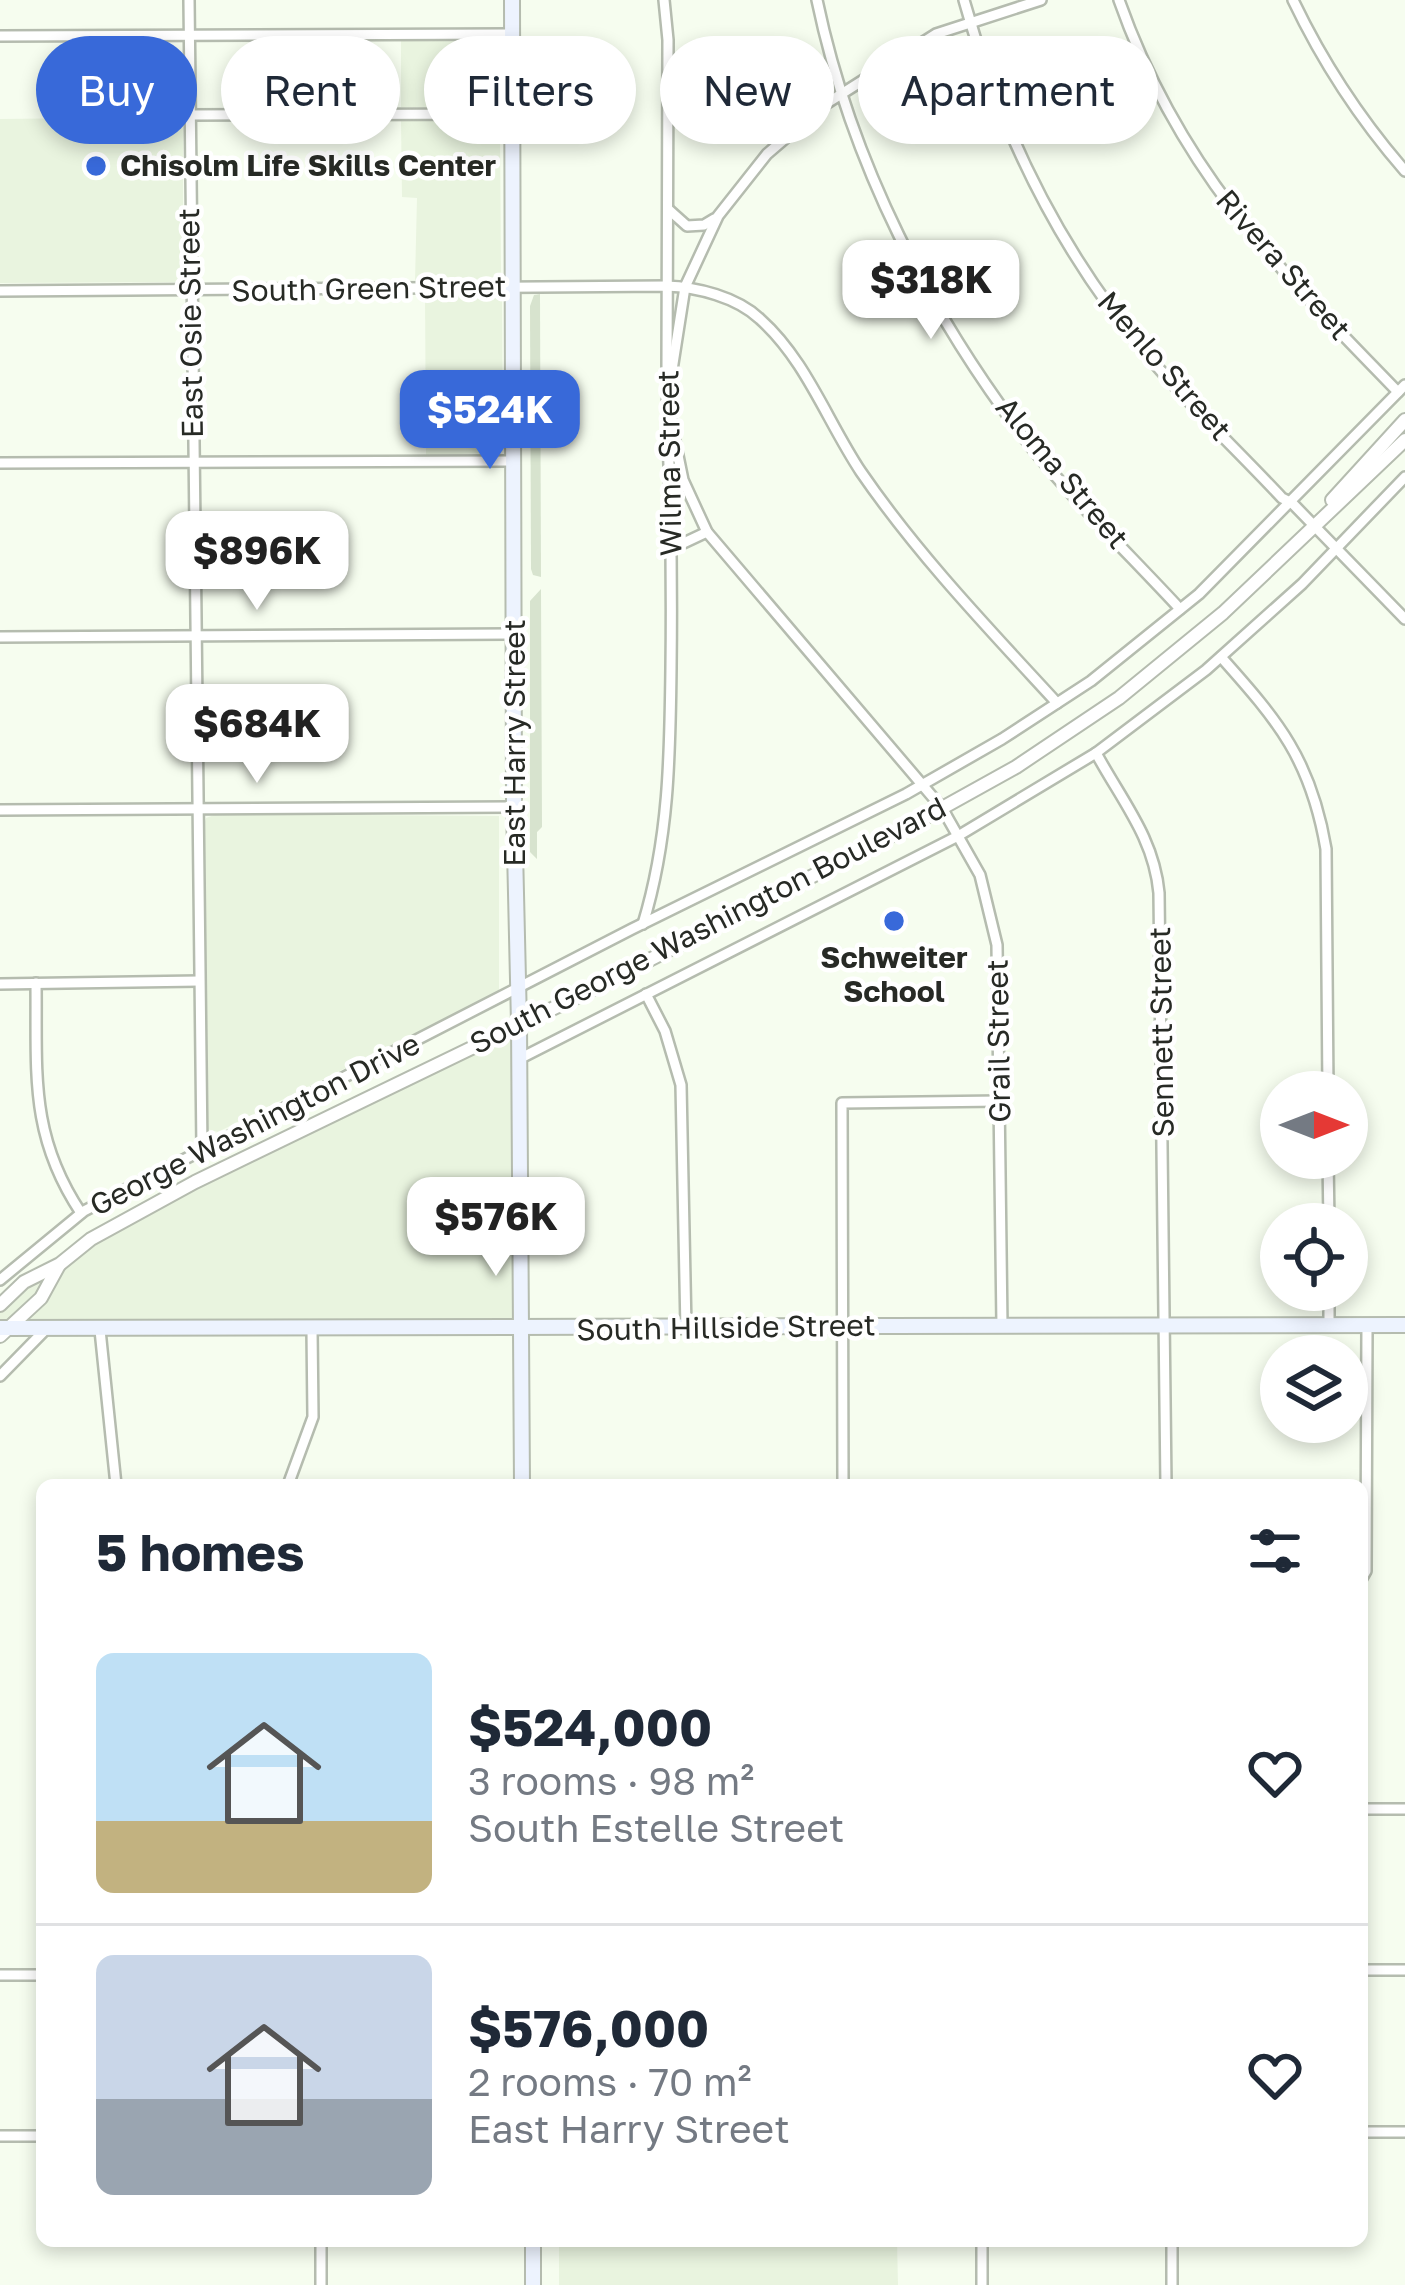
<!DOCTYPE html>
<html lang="en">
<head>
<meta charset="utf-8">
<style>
  :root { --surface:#fff; --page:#f6f6f7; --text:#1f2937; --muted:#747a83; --line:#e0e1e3; --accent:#3869d9 }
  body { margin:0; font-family:"Golos Text",sans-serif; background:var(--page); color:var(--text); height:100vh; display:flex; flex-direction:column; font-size:45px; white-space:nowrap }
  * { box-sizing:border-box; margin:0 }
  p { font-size:39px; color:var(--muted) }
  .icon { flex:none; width:66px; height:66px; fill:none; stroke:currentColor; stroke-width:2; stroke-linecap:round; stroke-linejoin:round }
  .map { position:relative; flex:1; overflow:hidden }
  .drawer { position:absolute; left:36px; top:1479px; width:1332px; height:768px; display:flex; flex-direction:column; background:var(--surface); border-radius:18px; box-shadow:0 6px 18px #0003 }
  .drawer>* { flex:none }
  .top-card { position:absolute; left:36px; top:36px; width:1335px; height:108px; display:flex; gap:24px }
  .needle { width:78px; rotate:90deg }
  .controls { position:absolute; left:1260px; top:1071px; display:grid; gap:24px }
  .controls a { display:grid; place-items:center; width:108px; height:108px; border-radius:50%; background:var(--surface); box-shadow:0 6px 18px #0003; font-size:60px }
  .price { position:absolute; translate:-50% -102px; padding:0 27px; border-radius:24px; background:#fff; color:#222; font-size:39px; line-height:78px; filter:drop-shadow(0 3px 6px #0008) }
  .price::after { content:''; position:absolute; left:50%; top:72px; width:36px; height:27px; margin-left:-18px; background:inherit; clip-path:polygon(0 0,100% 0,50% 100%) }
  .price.selected { background:var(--accent); color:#fff }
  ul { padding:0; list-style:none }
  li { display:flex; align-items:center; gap:36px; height:300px; padding:0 60px }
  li+li { border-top:3px solid var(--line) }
  li span { display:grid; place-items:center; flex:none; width:336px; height:240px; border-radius:18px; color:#555 }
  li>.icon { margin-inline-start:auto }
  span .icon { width:144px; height:144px; fill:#fffc; stroke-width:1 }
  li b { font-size:51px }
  h2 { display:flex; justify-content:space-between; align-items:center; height:144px; padding:0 60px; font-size:51px }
  .pill { padding:0 42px; border-radius:54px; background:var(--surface); box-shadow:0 6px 18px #0003; font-size:42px; line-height:108px }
  .pill.selected { background:var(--accent); color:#fff }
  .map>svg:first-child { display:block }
</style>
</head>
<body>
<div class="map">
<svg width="1405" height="2285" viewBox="0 0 1405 2285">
  <rect width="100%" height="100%" fill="#f6fdef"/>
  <!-- built -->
  <g fill="#e9f4df">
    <polygon points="401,41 490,41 497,45 500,50 499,107 401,107"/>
    <polygon points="183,117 183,282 0,283 0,119"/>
    <polygon points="494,120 500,129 501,274 492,280 415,281 417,198 402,197 401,121"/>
    <polygon points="496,293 502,301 503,447 493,453 426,455 425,294"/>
    <polygon points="217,814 499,816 499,991 218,1132 207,1129 204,824 206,818"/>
    <polygon points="519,1023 521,1330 0,1328 0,1305 91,1239"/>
    <polygon points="559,2241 897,2241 898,2285 559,2285"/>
  </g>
  <!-- green -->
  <g fill="#d7e3ce">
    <polygon points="540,294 541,577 533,575 531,569 530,306 534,295"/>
    <polygon points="541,589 542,827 537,832 537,859 530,852 530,601"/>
  </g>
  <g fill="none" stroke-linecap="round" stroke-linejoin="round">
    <!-- minor casing -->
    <g stroke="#b5bcaf" stroke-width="14">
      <g id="minor">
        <polyline points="189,0 202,1150"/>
        <polyline points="664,0 668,40 667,372"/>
        <path d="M 817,0 C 851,163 930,316 1032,448 C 1077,504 1131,556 1180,609"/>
        <path d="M 964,0 C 1001,132 1060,252 1149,357 C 1190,406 1238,451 1282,498 L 1292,503 L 1405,619"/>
        <path d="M 1119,0 C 1178,168 1277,268 1398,392"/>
        <path d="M 1293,0 C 1323,63 1359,118 1405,171"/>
        <polyline points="0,36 513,34"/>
        <polyline points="189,115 513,114"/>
        <polyline points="668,209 687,226 704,225 714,219"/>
        <path d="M 0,291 L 666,286 C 697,287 737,297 760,319 C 806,360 827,421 861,472 C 918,555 989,629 1057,703"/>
        <polyline points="0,463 515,461"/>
        <polyline points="673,548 707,532"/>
        <polyline points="0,637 514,634"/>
        <path d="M 1221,657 C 1279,722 1311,760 1326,849 L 1328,1092"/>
        <path d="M 1096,753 C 1122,801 1154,838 1159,893 L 1166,1485"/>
        <polyline points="0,810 514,807"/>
        <path d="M 643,924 C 669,839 670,756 671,668 C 672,591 671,514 668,437"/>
        <path d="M 36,983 C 37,1073 29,1135 81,1213"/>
        <polyline points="0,984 199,981"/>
        <polyline points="646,994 665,1031 681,1085 686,1329"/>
        <polyline points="519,1059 958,836 1096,753 1206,670 1302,584 1405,477"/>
        <polyline points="1328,1158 1329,1224"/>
        <polyline points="0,1280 84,1211 632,929 906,794 1002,739 1091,681 1199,594 1405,385"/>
        <polyline points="1329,1290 1329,1326"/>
        <polyline points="1002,1326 997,945 980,875 942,808 707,532 683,480 667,402 685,287 718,216 767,154 824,105 936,34 1041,0"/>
        <polyline points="100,1330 116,1485"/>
        <polyline points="0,1376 47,1328"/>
        <polyline points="288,1485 313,1417 312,1330"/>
        <polyline points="843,1485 842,1103 1000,1101"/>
        <polyline points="1362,1578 1366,1571 1367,1326"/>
        <polyline points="1362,1809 1405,1809"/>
        <polyline points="1362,1970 1405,1970"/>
        <polyline points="0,1975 42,1975"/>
        <polyline points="1362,2132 1405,2132"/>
        <polyline points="0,2136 42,2136"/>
        <polyline points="321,2241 321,2285"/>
        <polyline points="982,2241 982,2285"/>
        <polyline points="1172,2241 1172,2285"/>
      </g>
    </g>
    <!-- tertiary casing -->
    <g stroke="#b5bcaf" stroke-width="16">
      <g id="tertiary">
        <polyline points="1332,500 1405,420"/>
        <polyline points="0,1305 24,1282 60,1264 91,1239 195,1182 587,992 908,827 1016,767 1119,698 1223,613 1405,440"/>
        <polyline points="0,1336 41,1298 59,1265"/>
      </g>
    </g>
    <!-- secondary casing -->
    <g stroke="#b5bcaf" stroke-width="18">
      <g id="secondary">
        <polyline points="512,0 514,807 519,1023 522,1485"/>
        <polyline points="0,1328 1405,1325"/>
        <polyline points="533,2285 533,2241"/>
      </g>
    </g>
    <!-- minor -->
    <use href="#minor" stroke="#fff" stroke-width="9"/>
    <!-- tertiary -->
    <use href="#tertiary" stroke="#fff" stroke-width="12"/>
    <!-- secondary -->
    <use href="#secondary" stroke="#edf3fe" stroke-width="14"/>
  </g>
  <!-- markers -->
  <g fill="#3869d9" stroke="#fff" stroke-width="4.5">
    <circle cx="96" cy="166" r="12"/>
    <circle cx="894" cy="921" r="12"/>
  </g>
  <g text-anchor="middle" stroke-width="9" stroke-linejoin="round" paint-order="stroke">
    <!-- poi labels -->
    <g font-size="30" font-weight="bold" fill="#272a25" stroke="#fff" text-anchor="start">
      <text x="120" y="176">Chisolm Life Skills Center</text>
      <text x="894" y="968" text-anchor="middle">Schweiter<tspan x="894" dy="34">School</tspan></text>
    </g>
    <!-- street labels -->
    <g font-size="30" fill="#272a25" stroke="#fff">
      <text transform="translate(1283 265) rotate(49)" y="10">Rivera Street</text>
      <text transform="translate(369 289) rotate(-1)" y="10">South Green Street</text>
      <text transform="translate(191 323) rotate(-91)" y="10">East Osie Street</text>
      <text transform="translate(1164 366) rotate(49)" y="10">Menlo Street</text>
      <text transform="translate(670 463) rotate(-91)" y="10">Wilma Street</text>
      <text transform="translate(1062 473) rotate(50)" y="10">Aloma Street</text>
      <text transform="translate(515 743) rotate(-90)" y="10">East Harry Street</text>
      <text transform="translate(708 926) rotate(-27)" y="10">South George Washington Boulevard</text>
      <text transform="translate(1162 1032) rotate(-91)" y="10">Sennett Street</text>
      <text transform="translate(999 1041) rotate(-91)" y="10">Grail Street</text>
      <text transform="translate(255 1125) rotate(-27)" y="10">George Washington Drive</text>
      <text transform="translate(726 1328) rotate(-1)" y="10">South Hillside Street</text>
    </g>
  </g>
</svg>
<div class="controls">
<a><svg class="needle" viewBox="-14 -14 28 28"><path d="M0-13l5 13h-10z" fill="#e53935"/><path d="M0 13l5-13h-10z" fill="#747a83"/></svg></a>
<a><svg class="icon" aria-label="locate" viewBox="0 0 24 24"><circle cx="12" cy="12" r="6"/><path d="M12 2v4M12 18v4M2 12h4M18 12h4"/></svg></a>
<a><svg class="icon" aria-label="layers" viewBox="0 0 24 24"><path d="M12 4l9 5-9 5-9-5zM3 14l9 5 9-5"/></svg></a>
</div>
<b class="price" style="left:931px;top:342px">$318K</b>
<b class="price selected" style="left:490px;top:472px">$524K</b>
<b class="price" style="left:257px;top:613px">$896K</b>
<b class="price" style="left:257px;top:786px">$684K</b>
<b class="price" style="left:496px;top:1279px">$576K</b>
<div class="top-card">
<a class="pill selected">Buy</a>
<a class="pill">Rent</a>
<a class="pill">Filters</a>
<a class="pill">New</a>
<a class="pill">Apartment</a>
</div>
<section class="drawer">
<h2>5 homes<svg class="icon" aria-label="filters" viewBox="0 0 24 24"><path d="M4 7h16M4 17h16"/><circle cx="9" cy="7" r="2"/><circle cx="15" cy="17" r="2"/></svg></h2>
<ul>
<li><span style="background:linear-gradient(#bfe0f5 70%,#c2b280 0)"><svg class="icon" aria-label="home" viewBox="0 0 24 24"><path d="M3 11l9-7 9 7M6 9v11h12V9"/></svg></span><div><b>$524,000</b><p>3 rooms · 98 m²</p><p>South Estelle Street</p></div><svg class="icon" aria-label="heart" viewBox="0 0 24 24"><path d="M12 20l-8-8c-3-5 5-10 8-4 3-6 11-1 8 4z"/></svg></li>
<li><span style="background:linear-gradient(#c9d6e8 60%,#9aa5b1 0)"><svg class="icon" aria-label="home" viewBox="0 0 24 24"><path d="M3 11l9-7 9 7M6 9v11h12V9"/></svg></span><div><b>$576,000</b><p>2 rooms · 70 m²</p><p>East Harry Street</p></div><svg class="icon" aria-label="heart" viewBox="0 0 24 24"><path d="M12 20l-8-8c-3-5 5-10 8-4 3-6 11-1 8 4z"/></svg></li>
</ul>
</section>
</div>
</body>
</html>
